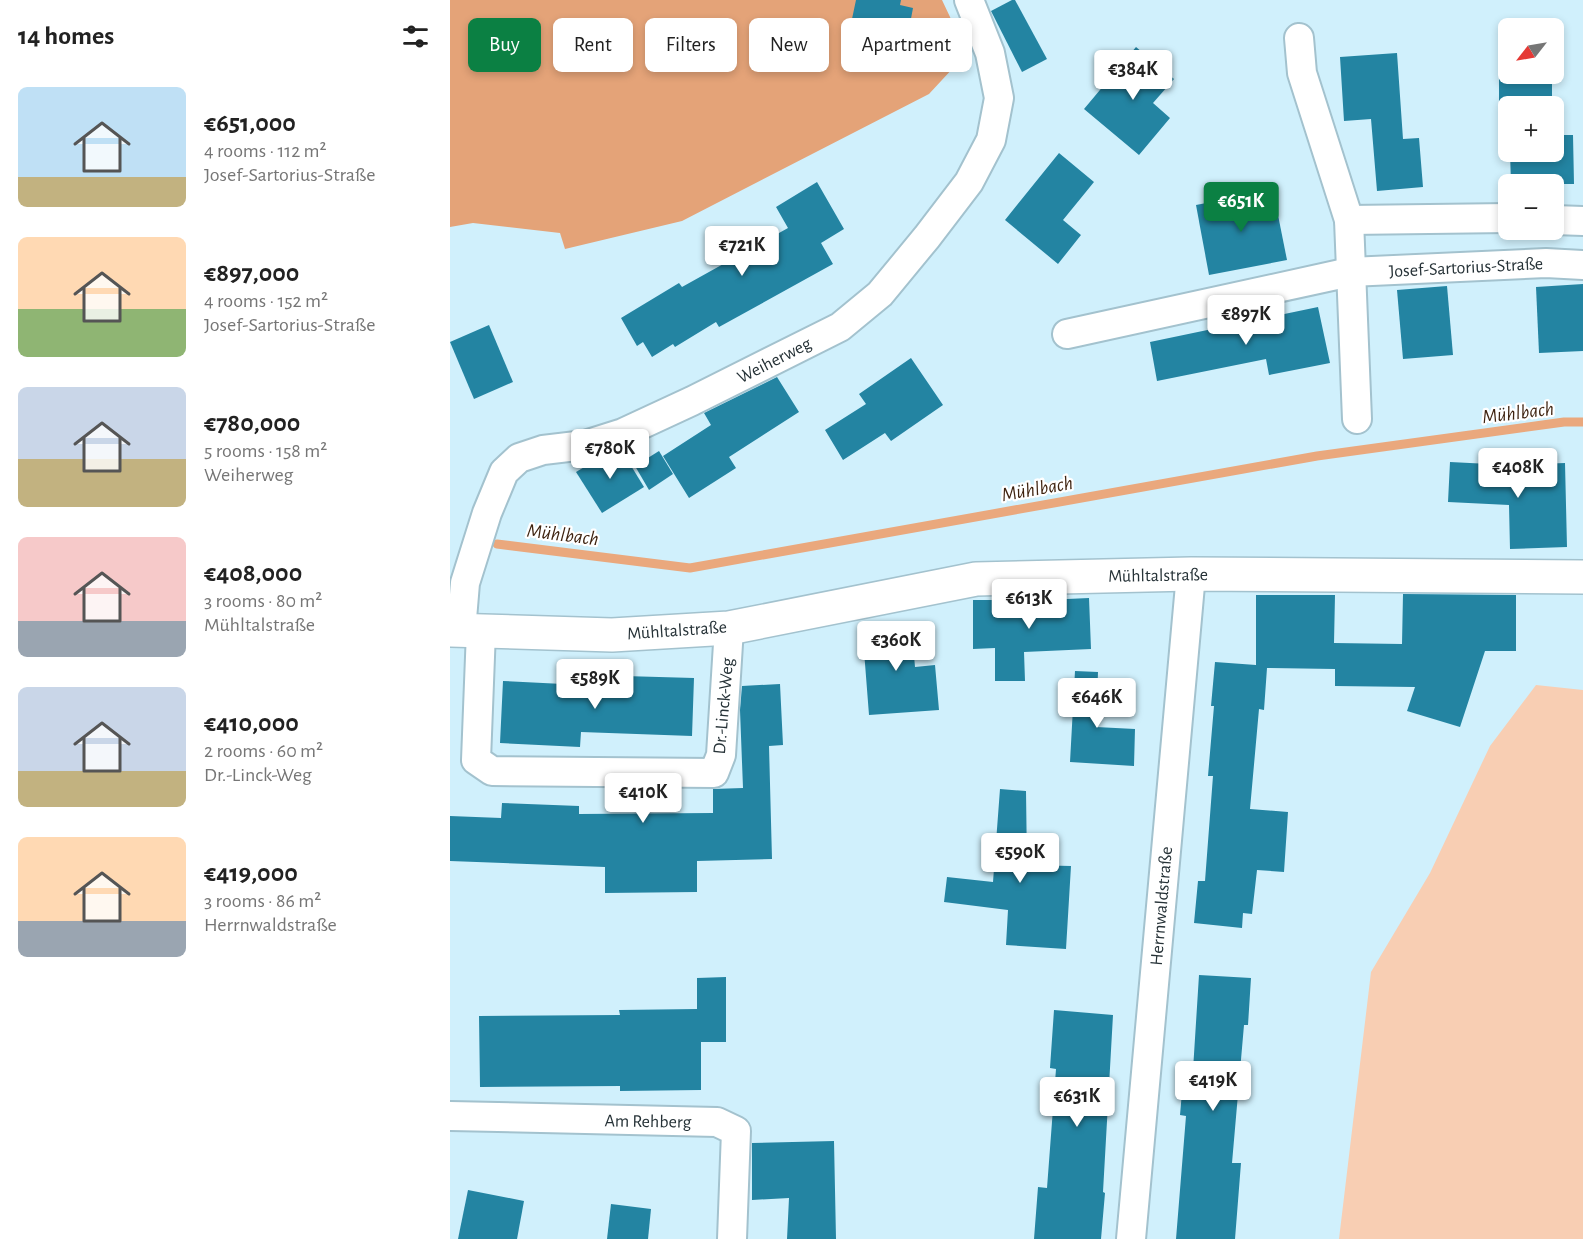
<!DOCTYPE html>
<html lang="en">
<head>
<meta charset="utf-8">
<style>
  :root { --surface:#fff; --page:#f2f2f2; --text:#222; --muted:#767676; --accent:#0b8043 }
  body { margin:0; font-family:"Alegreya Sans",sans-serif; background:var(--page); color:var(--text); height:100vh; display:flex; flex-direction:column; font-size:22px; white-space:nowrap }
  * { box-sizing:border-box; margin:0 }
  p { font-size:20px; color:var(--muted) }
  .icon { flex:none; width:33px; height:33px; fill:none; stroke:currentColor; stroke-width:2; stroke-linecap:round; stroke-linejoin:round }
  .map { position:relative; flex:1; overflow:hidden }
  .sheet { display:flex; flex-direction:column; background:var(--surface); width:450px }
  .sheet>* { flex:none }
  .banner { position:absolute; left:18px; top:18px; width:570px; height:54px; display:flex; gap:12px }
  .needle { width:39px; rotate:239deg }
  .buttons { position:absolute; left:1048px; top:18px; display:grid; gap:12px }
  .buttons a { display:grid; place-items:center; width:66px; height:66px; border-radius:9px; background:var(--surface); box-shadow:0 3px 9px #0003; font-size:30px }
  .price { position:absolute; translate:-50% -51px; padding:0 14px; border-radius:6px; background:#fff; color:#222; font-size:20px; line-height:39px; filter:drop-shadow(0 2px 3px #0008) }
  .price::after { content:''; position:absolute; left:50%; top:36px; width:18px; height:14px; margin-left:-9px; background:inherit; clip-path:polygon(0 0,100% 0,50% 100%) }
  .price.on { background:var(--accent); color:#fff }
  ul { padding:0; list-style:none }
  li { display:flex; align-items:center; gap:18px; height:150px; padding:0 18px }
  li span { display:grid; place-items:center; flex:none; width:168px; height:120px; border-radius:9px; color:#555 }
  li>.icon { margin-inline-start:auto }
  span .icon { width:72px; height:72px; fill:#fffc; stroke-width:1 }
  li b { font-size:26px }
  h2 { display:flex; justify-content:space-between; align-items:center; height:72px; padding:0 18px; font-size:26px }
  .pill { padding:0 21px; border-radius:9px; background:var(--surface); box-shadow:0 3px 9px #0003; font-size:21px; line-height:54px }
  .pill.on { background:var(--accent); color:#fff }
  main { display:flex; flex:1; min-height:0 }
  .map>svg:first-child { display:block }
</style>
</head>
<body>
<main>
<section class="sheet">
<h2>14 homes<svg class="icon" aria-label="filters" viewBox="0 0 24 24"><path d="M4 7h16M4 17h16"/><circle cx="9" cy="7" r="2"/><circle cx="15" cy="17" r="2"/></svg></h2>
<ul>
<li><span style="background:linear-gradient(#bfe0f5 75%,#c2b280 0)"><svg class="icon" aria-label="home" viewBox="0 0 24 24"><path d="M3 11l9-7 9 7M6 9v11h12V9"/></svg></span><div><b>€651,000</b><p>4 rooms · 112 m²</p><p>Josef-Sartorius-Straße</p></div></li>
<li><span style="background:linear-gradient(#ffd9b3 60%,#8fb573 0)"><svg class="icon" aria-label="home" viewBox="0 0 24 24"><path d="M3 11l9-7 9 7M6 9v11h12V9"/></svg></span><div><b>€897,000</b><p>4 rooms · 152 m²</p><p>Josef-Sartorius-Straße</p></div></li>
<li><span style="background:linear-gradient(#c9d6e8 60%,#c2b280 0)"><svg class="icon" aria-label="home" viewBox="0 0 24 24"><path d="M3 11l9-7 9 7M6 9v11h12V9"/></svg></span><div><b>€780,000</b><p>5 rooms · 158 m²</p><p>Weiherweg</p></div></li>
<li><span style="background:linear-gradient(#f6c9c9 70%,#9aa5b1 0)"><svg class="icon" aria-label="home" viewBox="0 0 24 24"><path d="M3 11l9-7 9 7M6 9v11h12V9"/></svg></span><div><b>€408,000</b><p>3 rooms · 80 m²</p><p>Mühltalstraße</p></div></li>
<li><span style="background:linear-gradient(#c9d6e8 70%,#c2b280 0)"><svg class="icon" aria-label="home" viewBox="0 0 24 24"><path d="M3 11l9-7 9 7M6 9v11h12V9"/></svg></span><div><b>€410,000</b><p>2 rooms · 60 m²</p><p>Dr.-Linck-Weg</p></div></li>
<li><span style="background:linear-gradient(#ffd9b3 70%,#9aa5b1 0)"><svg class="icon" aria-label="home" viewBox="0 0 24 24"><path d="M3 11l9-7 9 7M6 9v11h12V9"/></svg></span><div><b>€419,000</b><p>3 rooms · 86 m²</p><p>Herrnwaldstraße</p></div></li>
</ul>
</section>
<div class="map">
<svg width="1133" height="1239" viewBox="0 0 1133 1239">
  <rect width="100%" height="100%" fill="#d0f0fc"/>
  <!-- green -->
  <polygon fill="#f8ceb3" points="1086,685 1133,690 1133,1239 889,1239 921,972 980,873 1040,746"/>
  <!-- forest -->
  <polygon fill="#e4a378" points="0,0 492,0 517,53 479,94 232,221 115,249 110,233 23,223 0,227"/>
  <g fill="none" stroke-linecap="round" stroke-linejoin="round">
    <!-- stream -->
    <polyline stroke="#eaa87d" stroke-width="9" points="47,544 240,568 867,456 1114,422 1133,422"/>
  </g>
  <!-- building -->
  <g fill="#2384a2">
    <polygon points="406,0 451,0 450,5 463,8 456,45 399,33"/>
    <polygon points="562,0 565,0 597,59 572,72 541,11"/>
    <polygon points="686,47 724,79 703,103 720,118 689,155 634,109"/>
    <polygon points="947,53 953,139 969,138 973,187 927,191 921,119 894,121 890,57"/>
    <polygon points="1049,74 1102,74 1102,106 1059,106 1059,109 1049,109"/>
    <polygon points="1104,135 1123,135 1124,184 1061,184 1060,152 1104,152"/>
    <polygon points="609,153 644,182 613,220 631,235 608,264 555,220"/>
    <polygon points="367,182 394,229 371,243 383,264 269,327 266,322 225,347 223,344 202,357 193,342 187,346 171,318 229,283 232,287 338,228 326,207"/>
    <polygon points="823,190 837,260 759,275 746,205"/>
    <polygon points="1133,284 1133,351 1089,353 1086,287"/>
    <polygon points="997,286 1003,355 953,359 947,290"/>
    <polygon points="868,307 880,363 819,375 816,359 707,381 700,342"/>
    <polygon points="39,325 63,382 24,399 0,342"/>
    <polygon points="461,358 493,405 441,441 435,433 393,460 375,430 416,404 409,394"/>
    <polygon points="327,377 349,412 279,457 286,468 239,498 213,456 261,425 254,413"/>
    <polygon points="172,451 194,487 152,513 126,472 151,457"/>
    <polygon points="209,451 223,474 199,490 185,466"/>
    <polygon points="1000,462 1059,465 1115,463 1117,547 1060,549 1059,505 998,502"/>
    <polygon points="953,594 1066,595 1066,651 1035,651 1010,727 957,711 965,687 885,686 885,669 817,668 814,710 809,709 800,809 838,812 834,872 807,870 802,914 793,913 792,928 744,923 748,881 755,881 763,776 758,776 764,706 761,706 765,662 806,665 806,595 885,595 884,643 952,644"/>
    <polygon points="639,598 641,649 574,652 575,681 545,681 545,648 523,649 523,600 574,600 574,601"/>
    <polygon points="461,621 465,667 485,665 489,710 419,715 412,625"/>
    <polygon points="625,671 648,672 646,727 685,729 684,766 620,762"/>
    <polygon points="174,676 244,678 242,736 131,732 130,747 50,743 53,681 173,687"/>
    <polygon points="330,684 333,745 319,746 322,859 247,861 247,892 155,893 155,867 0,861 0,816 51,818 52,803 129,806 129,814 263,813 263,789 293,788 290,710 292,686"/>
    <polygon points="550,789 576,791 577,865 621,866 616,949 556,945 558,910 494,902 497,877 543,882"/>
    <polygon points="749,975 801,978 798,1025 794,1025 782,1163 791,1163 785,1239 726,1239 736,1116 730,1115 734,1069 743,1070"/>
    <polygon points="276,977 276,1042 251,1042 251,1090 170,1091 170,1086 30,1087 29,1016 170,1015 169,1010 247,1009 247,978"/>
    <polygon points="604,1010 663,1015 653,1192 655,1193 651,1239 584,1239 588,1187 597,1188 606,1069 600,1068"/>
    <polygon points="384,1141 386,1239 337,1239 339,1198 302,1200 302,1143"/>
    <polygon points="18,1190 74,1201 67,1239 8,1239"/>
    <polygon points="161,1204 201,1209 198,1239 157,1239"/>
  </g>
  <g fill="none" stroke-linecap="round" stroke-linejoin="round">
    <!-- street casing -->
    <g stroke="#a3c2ce" stroke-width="32">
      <g id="street">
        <polyline points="849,38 852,73 899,220 907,419"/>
        <polyline points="899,220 1059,218"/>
        <polyline points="1104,220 1133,221"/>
        <polyline points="617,334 900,272 1096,263 1133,265"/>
        <polyline points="11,631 15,583 37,513 54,472 69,458 93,450 135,445 173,433 242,401 390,327 430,294 477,237 519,182 541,140 549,98 540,53 519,0"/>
        <polyline points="31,631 26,760 42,771 264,773 271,755 279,628"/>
        <polyline points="0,1116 267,1122 286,1131 282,1239"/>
        <polyline points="681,1239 741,574"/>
      </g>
    </g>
    <!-- secondary casing -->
    <g stroke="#a3c2ce" stroke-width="36">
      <polyline id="secondary" points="0,630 162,635 279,628 526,579 741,574 1133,577"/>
    </g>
    <!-- street -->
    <use href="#street" stroke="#fff" stroke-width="28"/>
    <!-- secondary -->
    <use href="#secondary" stroke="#fff" stroke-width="33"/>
  </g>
  <g text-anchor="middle" stroke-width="4.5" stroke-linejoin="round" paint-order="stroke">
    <!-- street labels -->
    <g font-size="18" fill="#263237" stroke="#fff">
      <text transform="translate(1016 267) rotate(-3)" y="6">Josef-Sartorius-Straße</text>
      <text transform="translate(324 360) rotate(-27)" y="6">Weiherweg</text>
      <text transform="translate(708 575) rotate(-1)" y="6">Mühltalstraße</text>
      <text transform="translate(227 630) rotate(-4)" y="6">Mühltalstraße</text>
      <text transform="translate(273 706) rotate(-85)" y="6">Dr.-Linck-Weg</text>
      <text transform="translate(711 906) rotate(-85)" y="6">Herrnwaldstraße</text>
      <text transform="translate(198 1121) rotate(1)" y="6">Am Rehberg</text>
    </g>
    <!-- water labels -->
    <g font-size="20" font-style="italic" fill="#3e2310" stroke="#fff">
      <text transform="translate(1068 412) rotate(-7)" y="7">Mühlbach</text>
      <text transform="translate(587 488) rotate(-10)" y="7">Mühlbach</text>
      <text transform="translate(113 534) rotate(7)" y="7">Mühlbach</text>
    </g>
  </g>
</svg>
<div class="buttons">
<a><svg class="needle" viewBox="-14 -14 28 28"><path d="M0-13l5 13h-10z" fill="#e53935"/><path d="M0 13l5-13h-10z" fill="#767676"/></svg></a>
<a>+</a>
<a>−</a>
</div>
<b class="price" style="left:683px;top:101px">€384K</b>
<b class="price on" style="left:791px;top:233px">€651K</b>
<b class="price" style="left:292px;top:277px">€721K</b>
<b class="price" style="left:796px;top:346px">€897K</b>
<b class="price" style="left:160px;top:480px">€780K</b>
<b class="price" style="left:1068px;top:499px">€408K</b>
<b class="price" style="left:579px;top:630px">€613K</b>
<b class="price" style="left:446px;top:672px">€360K</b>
<b class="price" style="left:145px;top:710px">€589K</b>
<b class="price" style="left:647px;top:729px">€646K</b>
<b class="price" style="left:193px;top:824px">€410K</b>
<b class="price" style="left:570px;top:884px">€590K</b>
<b class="price" style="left:763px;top:1112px">€419K</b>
<b class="price" style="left:627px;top:1128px">€631K</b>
<div class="banner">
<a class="pill on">Buy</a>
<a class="pill">Rent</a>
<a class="pill">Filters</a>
<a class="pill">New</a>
<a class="pill">Apartment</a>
</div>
</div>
</main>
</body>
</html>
